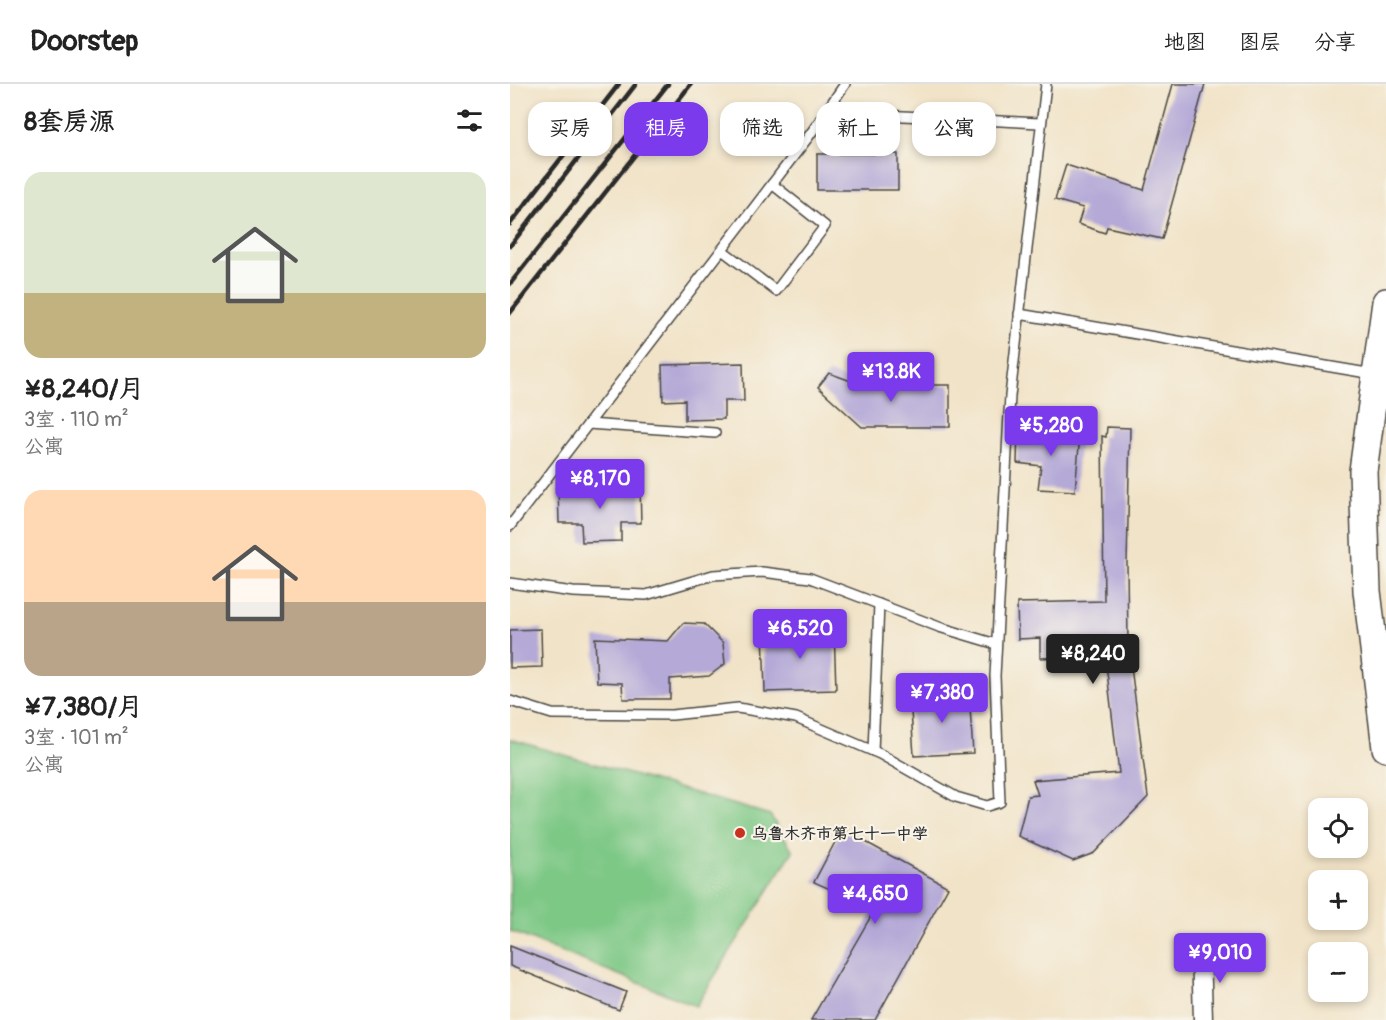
<!DOCTYPE html>
<html lang="zh">
<head>
<meta charset="utf-8">
<style>
  :root { --surface:#fff; --page:#f2f2f2; --text:#222; --muted:#767676; --line:#e0e0e0; --accent:#7c3aed }
  body { margin:0; font-family:Pangolin,"LXGW WenKai TC",sans-serif; background:var(--page); color:var(--text); height:100vh; display:flex; flex-direction:column; font-size:22px; white-space:nowrap }
  * { box-sizing:border-box; margin:0 }
  p { font-size:20px; color:var(--muted) }
  .icon { flex:none; width:33px; height:33px; fill:none; stroke:currentColor; stroke-width:2; stroke-linecap:round; stroke-linejoin:round }
  .map { position:relative; flex:1; overflow:hidden }
  .details { display:flex; flex-direction:column; background:var(--surface); width:510px }
  .details>* { flex:none }
  .banner { position:absolute; left:18px; top:18px; width:570px; height:54px; display:flex; gap:12px }
  .buttons { position:absolute; left:798px; top:714px; display:grid; gap:12px }
  .buttons a { display:grid; place-items:center; width:60px; height:60px; border-radius:12px; background:var(--surface); box-shadow:0 3px 9px #0003; font-size:30px }
  .price { position:absolute; translate:-50% -51px; padding:0 14px; border-radius:6px; background:var(--accent); color:#fff; font-size:20px; line-height:39px; filter:drop-shadow(0 2px 3px #0008) }
  .price::after { content:''; position:absolute; left:50%; top:36px; width:18px; height:14px; margin-left:-9px; background:inherit; clip-path:polygon(0 0,100% 0,50% 100%) }
  .price.current { background:#222; color:#fff }
  ul { padding:0; list-style:none }
  li { display:grid; align-content:center; gap:12px; height:318px; padding:0 24px }
  li span { display:grid; place-items:center; height:186px; border-radius:18px; color:#555 }
  li>.icon { margin-inline-start:auto }
  span .icon { width:108px; height:108px; fill:#fffc; stroke-width:1 }
  li b { font-size:26px }
  h2 { display:flex; justify-content:space-between; align-items:center; height:72px; padding:0 24px; font-size:26px }
  .tag { padding:0 21px; border-radius:18px; background:var(--surface); box-shadow:0 3px 9px #0003; font-size:21px; line-height:54px }
  .tag.current { background:var(--accent); color:#fff }
  header { display:flex; align-items:center; gap:36px; box-sizing:border-box; height:84px; padding:0 30px; background:var(--surface); border-bottom:2px solid var(--line) }
  header strong { font-size:28px }
  nav { display:flex; gap:33px; margin-inline-start:auto; font-size:21px }
  main { display:flex; flex:1; min-height:0 }
  .map>svg:first-child { display:block }
</style>
</head>
<body>
<header>
<strong>Doorstep</strong>
<nav><a>地图</a><a>图层</a><a>分享</a></nav>
</header>
<main>
<section class="details">
<h2>8套房源<svg class="icon" aria-label="filters" viewBox="0 0 24 24"><path d="M4 7h16M4 17h16"/><circle cx="9" cy="7" r="2"/><circle cx="15" cy="17" r="2"/></svg></h2>
<ul>
<li><span style="background:linear-gradient(#dfe7d0 65%,#c2b280 0)"><svg class="icon" aria-label="home" viewBox="0 0 24 24"><path d="M3 11l9-7 9 7M6 9v11h12V9"/></svg></span><div><b>¥8,240/月</b><p>3室 · 110 m²</p><p>公寓</p></div></li>
<li><span style="background:linear-gradient(#ffd9b3 60%,#b9a48a 0)"><svg class="icon" aria-label="home" viewBox="0 0 24 24"><path d="M3 11l9-7 9 7M6 9v11h12V9"/></svg></span><div><b>¥7,380/月</b><p>3室 · 101 m²</p><p>公寓</p></div></li>
</ul>
</section>
<div class="map">
<svg width="876" height="936" viewBox="0 0 876 936">
  <rect width="100%" height="100%" fill="#f7f3e8"/>
  <filter id="ink" filterUnits="userSpaceOnUse"><feTurbulence type="fractalNoise" baseFrequency=".0167" numOctaves="2"/><feDisplacementMap in="SourceGraphic" scale="12" xChannelSelector="R" yChannelSelector="G"/><feConvolveMatrix kernelMatrix="1 2 1 2 8 2 1 2 1" color-interpolation-filters="sRGB"/></filter>
  <filter id="wash" filterUnits="userSpaceOnUse"><feTurbulence type="fractalNoise" baseFrequency=".008" numOctaves="4" result="noise"/><feDisplacementMap in="SourceGraphic" scale="24" xChannelSelector="R" yChannelSelector="G"/><feGaussianBlur stdDeviation="1.35" result="paint"/><feColorMatrix in="noise" values="0 0 0 0 0 0 0 0 0 0 0 0 0 0 0 0 0 1.4 0 .05"/><feComposite in="paint" operator="in"/></filter>
  <g filter="url(#wash)">
    <rect width="100%" height="100%" fill="#f1e3c7"/>
    <!-- green -->
    <polygon fill="#7dc885" stroke="#547a58" stroke-width="1.5" points="0,655 260,731 283,767 186,922 0,847"/>
    <g id="blocks">
      <!-- building -->
      <g fill="#b4a9d7">
        <polygon points="663,0 695,0 652,155 597,143 595,149 568,140 573,124 545,116 556,81 634,106"/>
        <rect x="307" y="70" width="81" height="36"/>
        <polygon points="233,279 234,317 214,317 214,335 175,336 175,316 153,317 152,281"/>
        <polygon points="319,289 352,301 440,301 440,343 352,343 308,303"/>
        <polygon points="597,343 620,344 617,480 618,560 638,713 584,769 563,777 508,752 518,712 528,711 523,696 609,689 595,572 530,574 530,554 508,555 507,519 594,517 592,352 596,353"/>
        <polygon points="508,345 570,351 565,407 528,405 531,382 507,379"/>
        <polygon points="130,401 131,439 111,439 111,457 72,458 71,439 49,439 48,403"/>
        <polygon points="173,539 194,540 213,559 215,580 199,592 160,595 160,615 113,615 112,599 87,598 85,554 158,557"/>
        <polygon points="324,544 326,606 255,608 253,546"/>
        <polygon points="31,545 32,583 0,584 0,546"/>
        <polygon points="459,608 463,669 404,672 400,612"/>
        <polygon points="332,745 438,803 365,936 301,936 365,825 304,798"/>
        <polygon points="0,862 116,908 109,926 0,882"/>
      </g>
    </g>
  </g>
  <g filter="url(#ink)">
    <use href="#blocks" fill-opacity="0" stroke="#494742" stroke-width="1.5"/>
    <g fill="none" stroke-linecap="round" stroke-linejoin="round">
      <!-- lane casing -->
      <g stroke="#494742" stroke-width="12">
        <g id="lane">
          <polyline points="315,28 530,39"/>
          <polyline points="212,166 266,207 315,142 262,100"/>
          <polyline points="509,230 863,290"/>
          <polyline points="78,340 205,349"/>
          <polyline points="0,442 299,52 335,0"/>
          <polyline points="0,499 63,508 136,511 203,491 252,488 300,494 429,543 486,560"/>
          <polyline points="0,617 42,630 162,631 228,624 286,634 370,670 446,713 477,722 490,718 485,592 500,312 536,0"/>
          <polyline points="363,667 369,520"/>
        </g>
      </g>
      <!-- street casing -->
      <g stroke="#494742" stroke-width="21">
        <polyline id="street" points="691,865 693,936"/>
      </g>
      <!-- primary casing -->
      <g stroke="#494742" stroke-width="30">
        <polyline id="primary" points="876,218 853,387 857,507 876,664"/>
      </g>
      <!-- lane -->
      <use href="#lane" stroke="#fff" stroke-width="9"/>
      <!-- street -->
      <use href="#street" stroke="#fff" stroke-width="18"/>
      <!-- primary -->
      <use href="#primary" stroke="#fff" stroke-width="27"/>
      <!-- rail -->
      <g stroke="#2b2b2b" stroke-width="4.5">
        <polyline points="0,140 109,0"/>
        <polyline points="0,162 126,0"/>
        <polyline points="0,200 158,0"/>
        <polyline points="0,229 181,0"/>
      </g>
    </g>
  </g>
  <!-- markers -->
  <circle fill="#c8321e" stroke="#f7f3e8" stroke-width="2" cx="230" cy="749" r="6"/>
  <g text-anchor="middle" stroke-width="4.5" stroke-linejoin="round" paint-order="stroke">
    <!-- poi labels -->
    <g font-size="16" font-weight="bold" fill="#2b2b2b" stroke="#f7f3e8" text-anchor="start">
      <text x="242" y="755">乌鲁木齐市第七十一中学</text>
    </g>
  </g>
</svg>
<div class="buttons">
<a><svg class="icon" aria-label="locate" viewBox="0 0 24 24"><circle cx="12" cy="12" r="6"/><path d="M12 2v4M12 18v4M2 12h4M18 12h4"/></svg></a>
<a>+</a>
<a>−</a>
</div>
<b class="price" style="left:381px;top:319px">¥13.8K</b>
<b class="price" style="left:541px;top:373px">¥5,280</b>
<b class="price" style="left:90px;top:426px">¥8,170</b>
<b class="price" style="left:290px;top:576px">¥6,520</b>
<b class="price current" style="left:583px;top:601px">¥8,240</b>
<b class="price" style="left:432px;top:640px">¥7,380</b>
<b class="price" style="left:365px;top:841px">¥4,650</b>
<b class="price" style="left:710px;top:900px">¥9,010</b>
<div class="banner">
<a class="tag">买房</a>
<a class="tag current">租房</a>
<a class="tag">筛选</a>
<a class="tag">新上</a>
<a class="tag">公寓</a>
</div>
</div>
</main>
</body>
</html>
